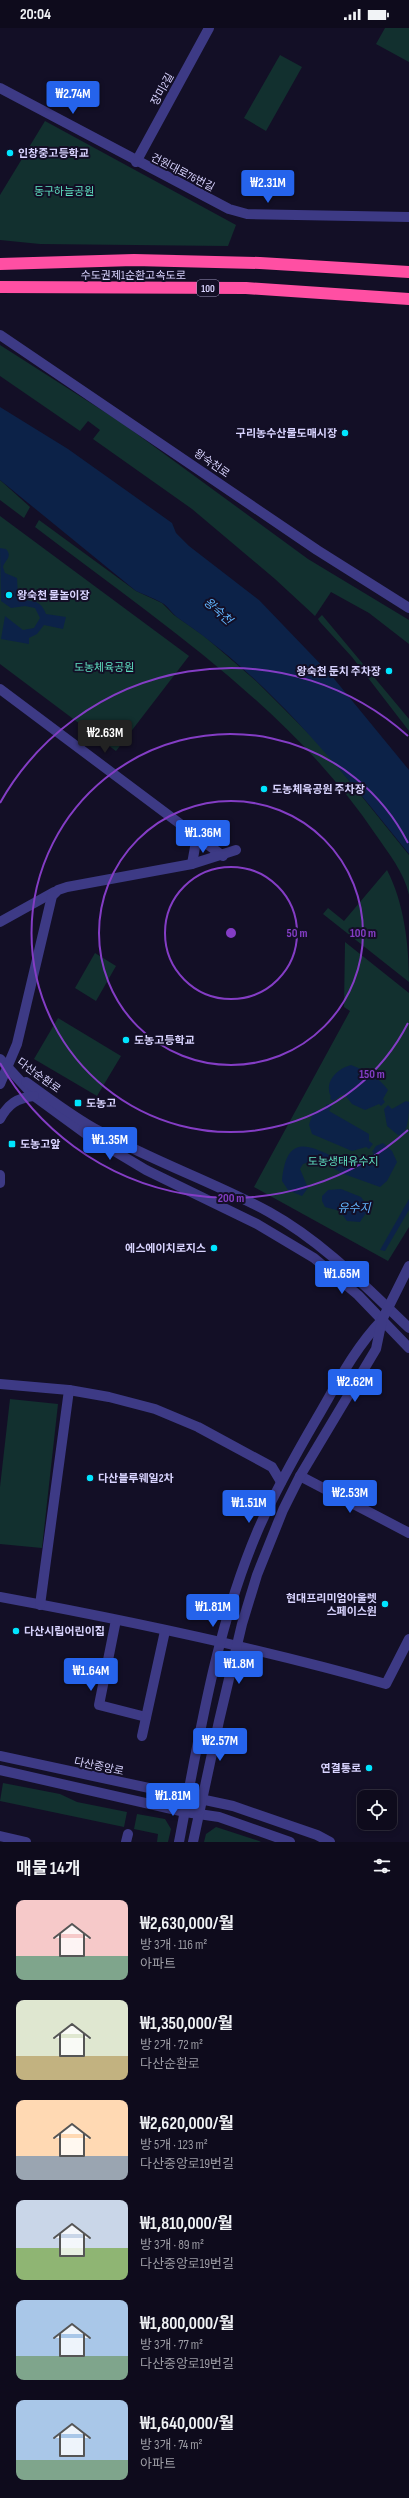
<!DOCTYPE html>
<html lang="ko">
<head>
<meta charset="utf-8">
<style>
  :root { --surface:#0e0b1c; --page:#1c1929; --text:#f1f3f6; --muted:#9b9ba3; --line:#2e2b3b; --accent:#2563eb }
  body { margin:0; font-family:"Sofia Sans Condensed","Noto Sans KR",sans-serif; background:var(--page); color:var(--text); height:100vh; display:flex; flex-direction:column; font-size:15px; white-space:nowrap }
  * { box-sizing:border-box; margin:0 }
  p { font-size:13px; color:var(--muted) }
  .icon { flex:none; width:22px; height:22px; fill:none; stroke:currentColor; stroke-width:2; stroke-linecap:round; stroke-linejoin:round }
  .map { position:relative; height:1814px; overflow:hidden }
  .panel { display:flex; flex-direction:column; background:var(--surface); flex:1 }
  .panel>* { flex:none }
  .tools { position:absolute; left:357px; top:1762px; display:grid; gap:8px }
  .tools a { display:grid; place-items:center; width:40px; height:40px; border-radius:8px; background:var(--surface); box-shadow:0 2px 6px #0003,0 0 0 1px var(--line); font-size:20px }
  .price { position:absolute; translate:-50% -34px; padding:0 9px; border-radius:4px; background:var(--accent); color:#fff; font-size:13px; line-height:26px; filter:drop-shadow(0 1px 2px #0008) }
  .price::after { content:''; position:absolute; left:50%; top:24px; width:12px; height:9px; margin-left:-6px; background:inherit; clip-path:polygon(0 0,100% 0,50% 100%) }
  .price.current { background:#222; color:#fff }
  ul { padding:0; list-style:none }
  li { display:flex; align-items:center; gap:12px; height:100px; padding:0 16px }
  li span { display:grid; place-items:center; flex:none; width:112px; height:80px; border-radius:8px; color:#555 }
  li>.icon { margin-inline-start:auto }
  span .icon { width:48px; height:48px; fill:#fffc; stroke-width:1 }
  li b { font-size:17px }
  h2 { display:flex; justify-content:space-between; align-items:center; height:48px; padding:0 16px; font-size:17px }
  .status { display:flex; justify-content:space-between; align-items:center; height:28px; padding:0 20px; background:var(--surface); direction:ltr }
  .status svg { height:11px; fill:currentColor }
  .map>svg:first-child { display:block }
</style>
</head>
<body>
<div class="status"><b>20:04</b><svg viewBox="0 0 49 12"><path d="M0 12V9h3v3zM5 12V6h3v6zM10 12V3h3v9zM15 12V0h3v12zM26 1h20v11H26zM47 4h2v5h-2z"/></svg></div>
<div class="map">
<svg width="409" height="1814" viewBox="0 0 409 1814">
  <rect width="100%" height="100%" fill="#130f26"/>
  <!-- green -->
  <g fill="#12302f">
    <polygon points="385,0 409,0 409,34 376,16"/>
    <polygon points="280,27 302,39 266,103 244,90"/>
    <polygon points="45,93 236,197 228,218 40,216 0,212 0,167"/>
    <polygon points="0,317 122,395 308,531 409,592 409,616 369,585 331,564 315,588 275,551 192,481 93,411 100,402 88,393 80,403 0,348"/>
    <polygon points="0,452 30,479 24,490 0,472"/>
    <polygon points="0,488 189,628 116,723 0,636"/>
    <path d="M 39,492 L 136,563 L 162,575 L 174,587 L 204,608 L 256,653 L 322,719 L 409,827 L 409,867 C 404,844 389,826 376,807 C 289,678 156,592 35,499 Z"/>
    <polygon points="322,587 409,691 409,703 352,629 320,594 318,591"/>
    <path d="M 387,842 C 404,875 409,916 409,954 L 323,886 L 328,880 L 344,893 Z"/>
    <polygon points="345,914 409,965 409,1199 388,1233 254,1159 350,983 344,979"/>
    <polygon points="95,925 116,938 96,973 75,960"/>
    <polygon points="58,990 121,1028 97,1068 34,1031"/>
    <polygon points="10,1371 58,1376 42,1520 0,1516 0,1459"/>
    <polygon points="3,1755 60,1766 77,1774 127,1784 124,1799 0,1773"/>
    <polygon points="137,1786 165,1791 171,1801 168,1814 157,1814 158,1806 134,1801"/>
    <polygon points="216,1799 259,1813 261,1814 204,1814 206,1806"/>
  </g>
  <!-- water -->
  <g fill="#0c2248">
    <path d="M 0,379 L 68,421 L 172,495 L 176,505 L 189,518 L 259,572 L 331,647 L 409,742 L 409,826 C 341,742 272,654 181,592 C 174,588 170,581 164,576 C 156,571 145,567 136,563 L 0,452 Z"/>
    <path d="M 0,520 L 6,521 C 13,529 5,532 3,539 L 5,545 L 17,550 L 18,568 C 28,577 39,567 46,586 L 66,589 L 63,601 L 44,597 L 37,606 L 29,610 L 29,616 L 1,611 L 5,588 L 23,602 L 34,600 L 40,590 L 35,580 L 25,578 L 11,580 L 1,573 Z"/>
    <path d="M 351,1037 C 366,1043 379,1049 388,1062 L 383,1071 L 385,1074 L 381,1078 L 379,1076 L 365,1082 L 352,1076 L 345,1067 L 341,1067 L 334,1073 L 330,1071 C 332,1067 329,1067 329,1062 C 328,1049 340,1040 351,1037 Z"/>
    <path d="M 406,1073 L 409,1074 C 409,1084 409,1108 398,1107 L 387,1098 L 384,1081 L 388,1077 L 392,1081 Z"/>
    <polygon points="327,1076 332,1078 329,1083 369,1106 369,1113 373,1116 369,1121 366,1119 352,1123 312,1106 309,1097 313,1084 324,1081"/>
    <path d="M 383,1115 L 392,1123 L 397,1134 L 387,1153 L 380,1159 L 344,1146 L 317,1131 L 303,1136 L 300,1141 L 308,1160 L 302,1168 L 288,1162 L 282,1153 C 289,1072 349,1164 374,1125 L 372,1124 L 376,1118 Z"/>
    <polygon points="341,1161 361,1169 366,1176 366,1185 360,1194 347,1193 340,1183 325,1179 322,1173 322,1168 328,1162"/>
    <polygon points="409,1171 409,1182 385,1223 380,1222"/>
  </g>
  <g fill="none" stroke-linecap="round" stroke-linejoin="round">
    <!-- minor -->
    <g stroke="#3d3a85" stroke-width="10">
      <polyline points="0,60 229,181 247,186 409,189"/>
      <polyline points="136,134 209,0"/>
      <polyline points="0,307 317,522 409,580"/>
      <polyline points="0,661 223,828"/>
      <polyline points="192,836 197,808"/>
      <polyline points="0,894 54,864"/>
      <polyline points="0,1031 34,1068 86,1106 146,1142 257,1196 314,1230 358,1267 409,1320"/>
      <path d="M 26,1054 C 50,1071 73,1089 99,1103 C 154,1134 214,1154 269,1184 C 323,1214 365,1258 409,1300"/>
      <polyline points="0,1056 17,1016 52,868 58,862 67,859 192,836 236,822"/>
      <path d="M 0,1091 C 8,1076 17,1070 34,1068"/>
      <polyline points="0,1147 0,1155"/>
      <polyline points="0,1356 69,1362 109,1369 155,1381 198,1399 272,1439 281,1454"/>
      <polyline points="300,1448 409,1505"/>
      <path d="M 0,1569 C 130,1593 259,1620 386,1656 L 409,1611"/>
      <polyline points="40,1577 69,1362"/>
      <polyline points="116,1592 99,1677 146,1689"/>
      <polyline points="142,1708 165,1603"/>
      <polyline points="0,1728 233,1778 317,1807 330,1814"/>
      <polyline points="0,1742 185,1784 219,1789 290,1814"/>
      <polyline points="0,1808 26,1814"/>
      <polyline points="126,1814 128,1806"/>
      <path d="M 179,1814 C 199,1709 216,1600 258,1502 C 275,1463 296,1426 317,1390 C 337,1356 354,1321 382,1292"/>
      <polyline points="193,1814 219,1693 242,1596 257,1547 283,1482 300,1448 376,1321 382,1292 409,1238"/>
    </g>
    <!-- highway -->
    <g stroke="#ff4fa3" stroke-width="12">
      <polyline points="0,236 134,232 260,235 409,244"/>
      <polyline points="0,259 246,260 409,271"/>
    </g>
  </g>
  <!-- distance rings -->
  <g fill="none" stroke="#843dc5" stroke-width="2">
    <circle cx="231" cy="905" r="66"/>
    <circle cx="231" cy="905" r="132"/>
    <path d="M408 995A199 199 0 1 1 408 815"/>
    <path d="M408 1102A265 265 0 0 1 0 1035M0 775A265 265 0 0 1 408 708"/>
  </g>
  <!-- markers -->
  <g fill="#00e5ff" stroke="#130f26" stroke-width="1.5">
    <circle cx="10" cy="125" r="4"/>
    <circle cx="345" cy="405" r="4"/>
    <circle cx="9" cy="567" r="4"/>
    <circle cx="389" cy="643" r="4"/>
    <circle cx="264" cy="761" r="4"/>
    <circle cx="126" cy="1012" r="4"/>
    <rect x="74" y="1071" width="8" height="8" rx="2"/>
    <rect x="8" y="1112" width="8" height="8" rx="2"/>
    <circle cx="214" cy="1220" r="4"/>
    <circle cx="90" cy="1450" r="4"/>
    <circle cx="385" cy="1576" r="4"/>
    <circle cx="16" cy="1603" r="4"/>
    <circle cx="369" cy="1740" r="4"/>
  </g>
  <g text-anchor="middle" stroke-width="4" stroke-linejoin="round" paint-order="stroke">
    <!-- shield labels -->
    <rect fill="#130f26" stroke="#9e99be" stroke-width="1" x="197" y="252" width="22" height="16" rx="3"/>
    <g font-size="10" font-weight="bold" fill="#d9d4ff">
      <text x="208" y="264">100</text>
    </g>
    <!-- street labels -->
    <g font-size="11" fill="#d9d4ff" stroke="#130f26">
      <text transform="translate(162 61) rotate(-61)" y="4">장미2길</text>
      <text transform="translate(183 144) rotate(27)" y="4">건원대로76번길</text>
      <text x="133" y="251">수도권제1순환고속도로</text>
      <text transform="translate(212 435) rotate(35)" y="4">왕숙천로</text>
      <text transform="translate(39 1047) rotate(36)" y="4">다산순환로</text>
      <text transform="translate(99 1738) rotate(12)" y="4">다산중앙로</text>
    </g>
    <!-- poi labels -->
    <g font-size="11" font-weight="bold" fill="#d9d4ff" stroke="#130f26" text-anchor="start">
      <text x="18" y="129">인창중고등학교</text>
      <text x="337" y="409" text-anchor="end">구리농수산물도매시장</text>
      <text x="17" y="571">왕숙천 물놀이장</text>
      <text x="381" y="647" text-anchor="end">왕숙천 둔치 주차장</text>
      <text x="272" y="765">도농체육공원 주차장</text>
      <text x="134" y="1016">도농고등학교</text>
      <text x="86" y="1079">도농고</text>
      <text x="20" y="1120">도농고앞</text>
      <text x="206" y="1224" text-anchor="end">에스에이치로지스</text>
      <text x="98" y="1454">다산블루웨일2차</text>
      <text x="377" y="1574" text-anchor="end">현대프리미엄아울렛<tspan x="377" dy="13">스페이스원</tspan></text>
      <text x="24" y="1607">다산시립어린이집</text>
      <text x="361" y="1744" text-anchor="end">연결통로</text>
    </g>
    <!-- park labels -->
    <g font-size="11" fill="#5fe0c0" stroke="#130f26">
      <text x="64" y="167">동구하늘공원</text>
      <text x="104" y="643">도농체육공원</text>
      <text x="343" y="1137">도농생태유수지</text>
    </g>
    <!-- water labels -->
    <g font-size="12" font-style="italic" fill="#62b6ff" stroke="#130f26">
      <text transform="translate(218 583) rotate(42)" y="4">왕숙천</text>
      <text x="354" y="1184">유수지</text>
    </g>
  </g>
  <circle cx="231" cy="905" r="6" fill="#843dc5" stroke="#130f26" stroke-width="2"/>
  <g font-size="12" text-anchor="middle" font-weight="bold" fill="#843dc5" stroke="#130f26" stroke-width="4" stroke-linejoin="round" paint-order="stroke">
    <text x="297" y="909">50 m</text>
    <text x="363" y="909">100 m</text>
    <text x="372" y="1050">150 m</text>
    <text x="231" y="1174">200 m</text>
  </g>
</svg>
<div class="tools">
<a><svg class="icon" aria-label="locate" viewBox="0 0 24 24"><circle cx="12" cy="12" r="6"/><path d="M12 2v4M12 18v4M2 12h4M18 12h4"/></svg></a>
</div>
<b class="price" style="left:73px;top:87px">₩2.74M</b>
<b class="price" style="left:268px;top:176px">₩2.31M</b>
<b class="price current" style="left:105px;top:726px">₩2.63M</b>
<b class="price" style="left:203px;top:826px">₩1.36M</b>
<b class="price" style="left:110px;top:1133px">₩1.35M</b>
<b class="price" style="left:342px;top:1267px">₩1.65M</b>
<b class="price" style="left:355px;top:1375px">₩2.62M</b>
<b class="price" style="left:350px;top:1486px">₩2.53M</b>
<b class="price" style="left:249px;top:1496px">₩1.51M</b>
<b class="price" style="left:213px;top:1600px">₩1.81M</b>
<b class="price" style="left:239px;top:1657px">₩1.8M</b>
<b class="price" style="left:91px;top:1664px">₩1.64M</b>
<b class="price" style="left:220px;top:1734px">₩2.57M</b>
<b class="price" style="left:173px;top:1789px">₩1.81M</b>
</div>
<section class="panel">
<h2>매물 14개<svg class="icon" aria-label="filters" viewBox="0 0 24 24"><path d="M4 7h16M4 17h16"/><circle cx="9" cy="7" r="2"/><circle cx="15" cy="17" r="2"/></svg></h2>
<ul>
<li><span style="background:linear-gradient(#f6c9c9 70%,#7fa58c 0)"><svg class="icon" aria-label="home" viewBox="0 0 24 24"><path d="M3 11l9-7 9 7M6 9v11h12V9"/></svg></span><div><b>₩2,630,000/월</b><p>방 3개 · 116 m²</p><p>아파트</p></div></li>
<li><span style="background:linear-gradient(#dfe7d0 70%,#c2b280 0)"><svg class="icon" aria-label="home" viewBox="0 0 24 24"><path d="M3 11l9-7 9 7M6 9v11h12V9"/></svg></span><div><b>₩1,350,000/월</b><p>방 2개 · 72 m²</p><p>다산순환로</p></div></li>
<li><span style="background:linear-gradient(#ffd9b3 70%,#9aa5b1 0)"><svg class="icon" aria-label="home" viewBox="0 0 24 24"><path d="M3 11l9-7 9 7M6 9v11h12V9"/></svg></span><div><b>₩2,620,000/월</b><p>방 5개 · 123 m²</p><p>다산중앙로19번길</p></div></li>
<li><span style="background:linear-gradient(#c9d6e8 60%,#8fb573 0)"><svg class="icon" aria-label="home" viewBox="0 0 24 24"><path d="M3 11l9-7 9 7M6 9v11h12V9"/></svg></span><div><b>₩1,810,000/월</b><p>방 3개 · 89 m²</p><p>다산중앙로19번길</p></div></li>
<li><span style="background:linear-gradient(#a9c7e8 70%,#7fa58c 0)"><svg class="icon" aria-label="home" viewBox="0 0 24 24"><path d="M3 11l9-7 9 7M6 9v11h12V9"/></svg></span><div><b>₩1,800,000/월</b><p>방 3개 · 77 m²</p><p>다산중앙로19번길</p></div></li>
<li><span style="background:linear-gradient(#a9c7e8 75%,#7fa58c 0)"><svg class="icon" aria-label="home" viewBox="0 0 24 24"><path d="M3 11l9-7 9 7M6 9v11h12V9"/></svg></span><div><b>₩1,640,000/월</b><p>방 3개 · 74 m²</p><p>아파트</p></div></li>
</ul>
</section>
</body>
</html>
